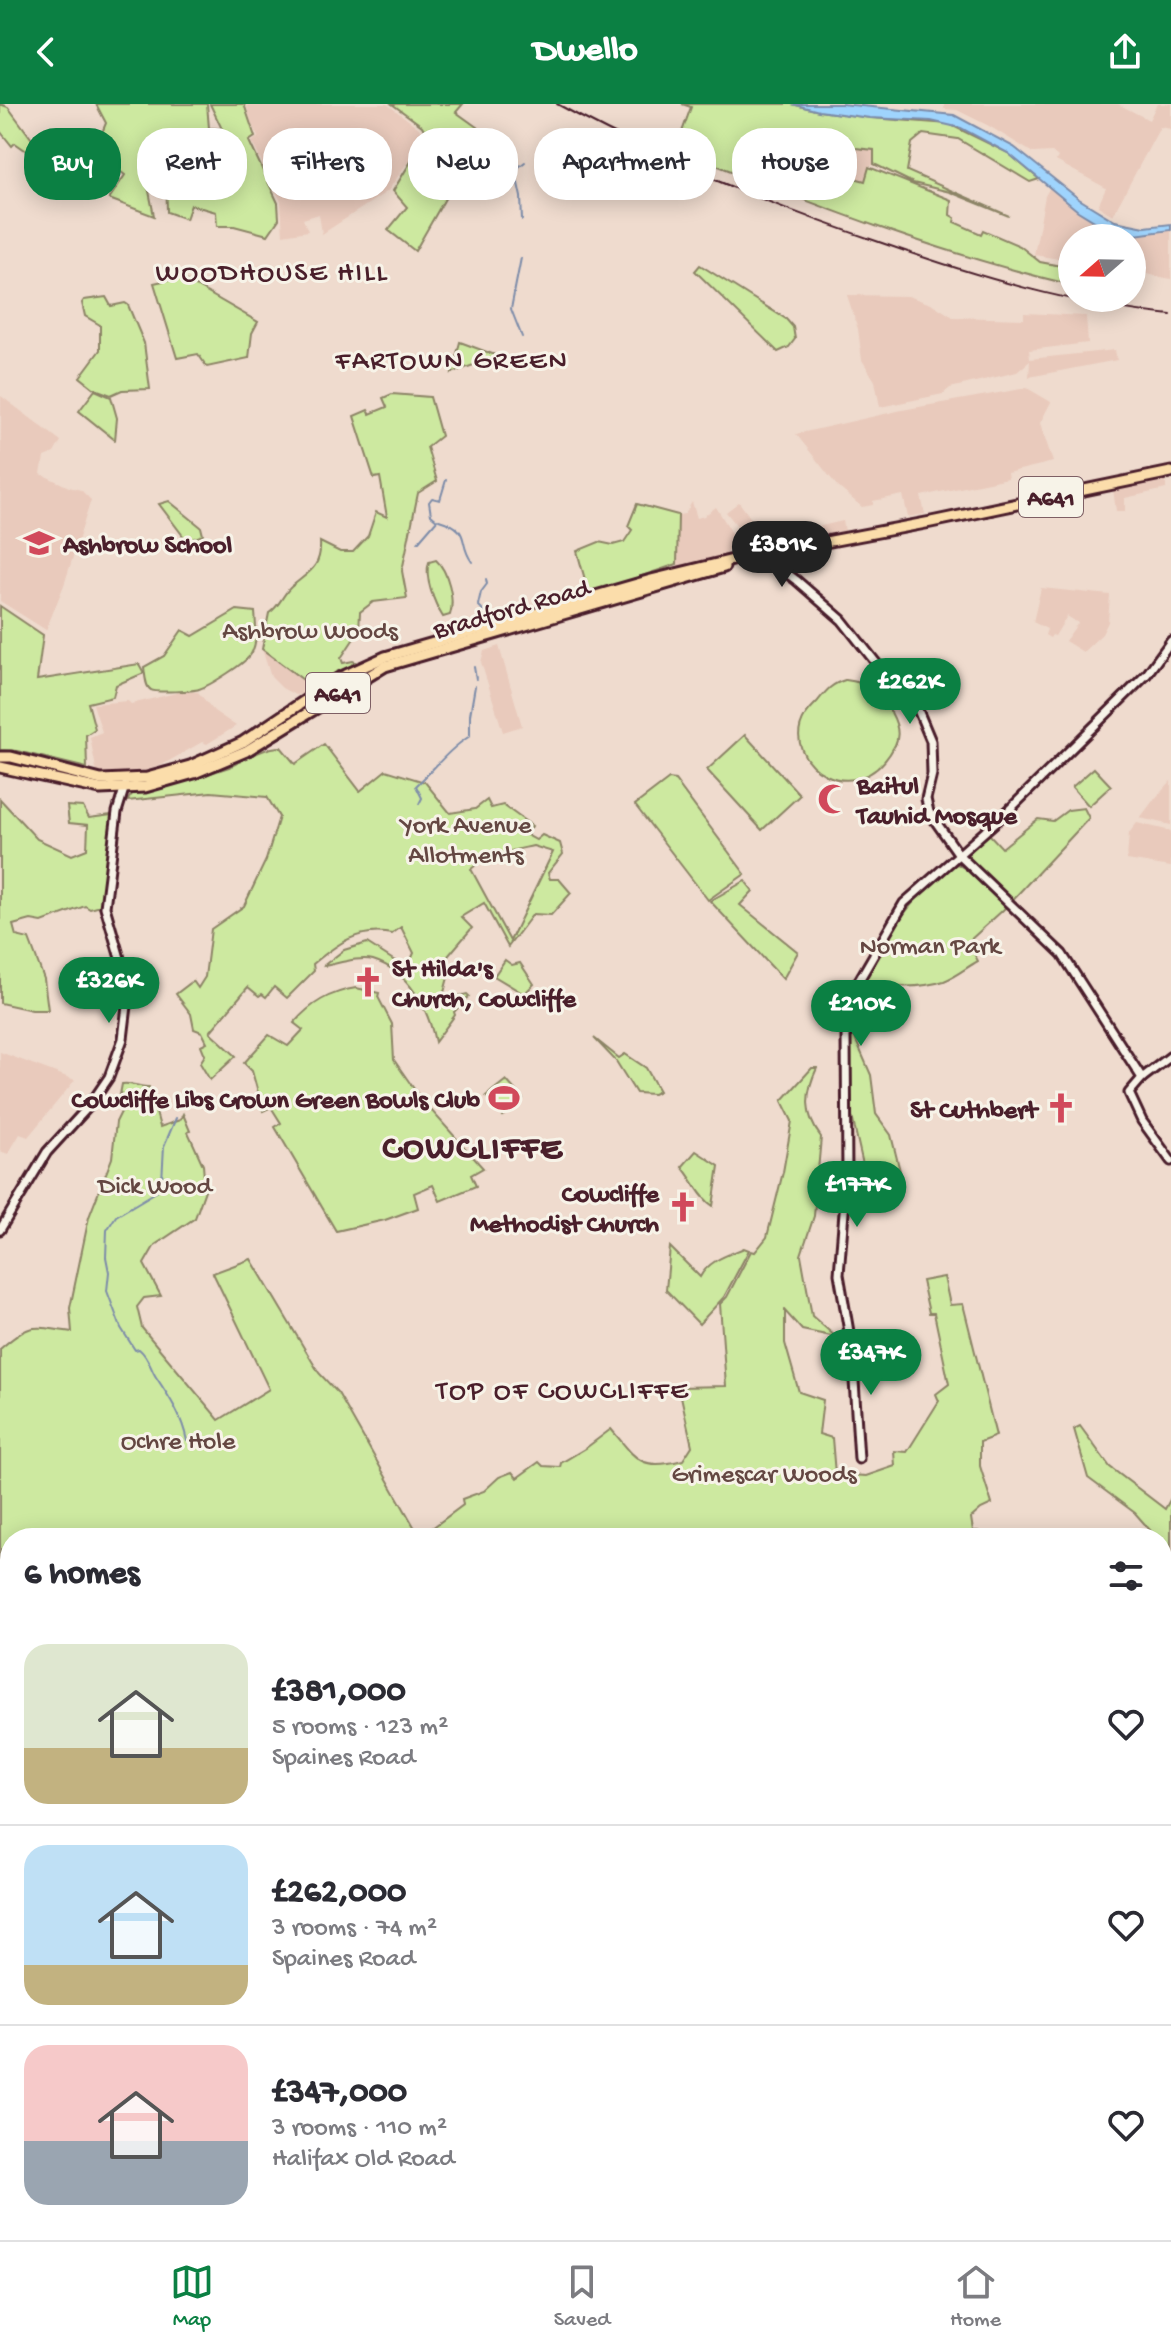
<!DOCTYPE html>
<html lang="en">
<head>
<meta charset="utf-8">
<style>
  :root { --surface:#fff; --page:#f7f7f7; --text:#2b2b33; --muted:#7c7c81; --line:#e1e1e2; --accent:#0b8043 }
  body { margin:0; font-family:"Gochi Hand",sans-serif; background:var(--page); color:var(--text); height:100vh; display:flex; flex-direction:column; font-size:30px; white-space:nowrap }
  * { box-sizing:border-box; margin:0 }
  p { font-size:26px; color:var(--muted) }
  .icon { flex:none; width:44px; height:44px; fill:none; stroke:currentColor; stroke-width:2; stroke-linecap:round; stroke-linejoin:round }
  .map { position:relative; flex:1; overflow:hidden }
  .sheet { position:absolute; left:0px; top:1424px; width:1172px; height:712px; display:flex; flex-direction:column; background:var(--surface); border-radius:32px 32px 0 0; box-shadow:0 4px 20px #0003 }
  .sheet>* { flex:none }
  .top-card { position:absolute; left:24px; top:24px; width:1124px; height:72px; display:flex; gap:16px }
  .needle { width:52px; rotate:250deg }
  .controls { position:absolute; left:1058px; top:120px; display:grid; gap:16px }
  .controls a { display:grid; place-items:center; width:88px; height:88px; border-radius:50%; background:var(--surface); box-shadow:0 4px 20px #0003; font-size:40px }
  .price { position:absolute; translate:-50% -68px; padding:0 18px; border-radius:28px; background:var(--accent); color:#fff; font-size:26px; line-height:52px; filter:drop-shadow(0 2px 4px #0008) }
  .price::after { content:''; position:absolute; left:50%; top:48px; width:24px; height:18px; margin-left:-12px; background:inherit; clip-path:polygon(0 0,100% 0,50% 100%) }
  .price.current { background:#222; color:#fff }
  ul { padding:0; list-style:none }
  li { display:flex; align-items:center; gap:24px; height:200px; padding:0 24px }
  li+li { border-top:2px solid var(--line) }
  li span { display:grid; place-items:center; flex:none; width:224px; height:160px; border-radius:24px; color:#555 }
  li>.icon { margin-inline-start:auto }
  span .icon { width:96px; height:96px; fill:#fffc; stroke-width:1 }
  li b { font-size:34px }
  h2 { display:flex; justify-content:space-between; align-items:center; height:96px; padding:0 24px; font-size:34px }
  .chip { padding:0 28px; border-radius:32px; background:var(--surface); box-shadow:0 4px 20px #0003; font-size:28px; line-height:72px }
  .chip.current { background:var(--accent); color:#fff }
  header { display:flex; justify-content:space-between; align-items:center; height:104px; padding:0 24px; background:var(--accent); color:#fff; font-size:36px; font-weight:800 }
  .dock { display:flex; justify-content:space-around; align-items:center; height:112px; border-top:2px solid var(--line); background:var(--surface); font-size:22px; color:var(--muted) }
  .dock a { display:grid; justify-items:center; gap:4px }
  .dock .current { color:var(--accent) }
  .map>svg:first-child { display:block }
</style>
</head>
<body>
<header><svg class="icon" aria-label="back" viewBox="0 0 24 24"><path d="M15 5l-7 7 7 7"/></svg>Dwello<svg class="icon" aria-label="share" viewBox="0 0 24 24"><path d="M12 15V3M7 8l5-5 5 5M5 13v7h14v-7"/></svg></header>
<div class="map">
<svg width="1171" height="2136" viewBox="0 0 1171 2136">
  <rect width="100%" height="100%" fill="#efdbce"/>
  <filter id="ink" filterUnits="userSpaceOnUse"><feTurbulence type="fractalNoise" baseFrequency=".0125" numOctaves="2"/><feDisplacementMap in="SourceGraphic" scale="16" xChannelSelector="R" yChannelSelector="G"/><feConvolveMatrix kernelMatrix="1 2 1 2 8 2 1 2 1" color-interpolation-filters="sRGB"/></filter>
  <g filter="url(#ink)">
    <!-- built -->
    <g fill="#e9cabc">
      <polygon points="246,0 387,0 419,24 424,34 388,87 322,130 319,110 303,115 308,127 283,131 281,98 252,38 258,33 251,19"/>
      <polygon points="944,0 1118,0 1149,16 1157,0 1171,0 1171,25 1160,23 1113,111 1098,102 1106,84 1056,57 1058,53 1052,48 1033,49 989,22 957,6 944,5"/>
      <polygon points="827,41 875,46 874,60 869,63 866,77 822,65"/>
      <polygon points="1050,83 1078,107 1104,123 1114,134 1072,134 1072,157 1034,151 1045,92"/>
      <polygon points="1171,126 1171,175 1132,167 1132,134 1124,134"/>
      <polygon points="847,191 908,192 934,201 953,213 1024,215 1024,209 1086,212 1088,239 1029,246 1030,255 1115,246 1117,256 1029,273 1030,257 1017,268 950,284 943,290 880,303 875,277 862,256 858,225"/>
      <polygon points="1027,284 1051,298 1040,319 1053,358 1007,369 1008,374 921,392 925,410 908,413 903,391 873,397 873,401 862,403 838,383 796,330 902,306"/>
      <polygon points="1,292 61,337 54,349 44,353 41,370 69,383 81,386 91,396 64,481 46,526 0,497"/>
      <polygon points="1166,373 1166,385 1125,394 1125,407 1116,407 1113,385"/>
      <polygon points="692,398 697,414 704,412 716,403 735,434 725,452 678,465 678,411 685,410"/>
      <polygon points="739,398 762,430 786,420 787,422 798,419 799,427 843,417 845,427 760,443 749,437 726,408"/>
      <polygon points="1041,484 1110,491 1108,518 1102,530 1083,548 1065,537 1078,519 1067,512 1055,532 1052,531 1050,534 1045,531 1047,525 1033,518"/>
      <polygon points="499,542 522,622 503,628 481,558 484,547"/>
      <polygon points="262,545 314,584 304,590 295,591 282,584 271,573"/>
      <polygon points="184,587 198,588 214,607 236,622 207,640 202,638 162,661 137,670 107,673 97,670 90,633 102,628 93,600 128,597 131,600"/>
      <polygon points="1171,677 1171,721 1140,714 1152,698"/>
      <polygon points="1137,719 1171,727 1171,763 1127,756 1129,729"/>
      <polygon points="0,948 75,976 28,1033 20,1030 8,1050 0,1047"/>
    </g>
    <!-- green -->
    <g fill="#cde9a0" stroke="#8c8466" stroke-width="2" fill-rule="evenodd">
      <polygon points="0,0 8,3 34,38 28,48 15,39 12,42 0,27"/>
      <polygon points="96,0 207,0 209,24 222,25 210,0 244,0 255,33 249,37 278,99 279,115 268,131 234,122 217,122 216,108 191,101 186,115 167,108 166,68 142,62 149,66 149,76 147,77 154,112 109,95 125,71 109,59 115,50 101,31 106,19"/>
      <polygon points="392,0 463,0 456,8 481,26 471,49 415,147 388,126 407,103 393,87 427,31 422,22"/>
      <path d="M 682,0 L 792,0 L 819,7 L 871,14 L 949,20 L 1008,49 L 1039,75 L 1030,78 L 958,35 L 923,30 L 912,39 L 907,67 L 1009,112 L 950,88 L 913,79 L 874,60 L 874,46 L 827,41 L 822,65 L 865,77 L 869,63 L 951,96 L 950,111 L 955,114 L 954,118 L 981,130 L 983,126 L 1020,142 L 1040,158 L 1072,164 L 1072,181 C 941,150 814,101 689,50 L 678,39 L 691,3 Z"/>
      <polygon points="700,161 786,215 793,223 795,235 789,243 778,248 695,167"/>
      <polygon points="180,173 258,218 252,229 249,254 207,263 198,250 177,254 154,179"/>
      <polygon points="106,193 111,202 125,199 128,201 144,239 150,285 122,286 111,291 95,285 80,273 100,246 100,221 85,212 82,199 84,196"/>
      <polygon points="460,238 498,252 452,269"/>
      <polygon points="95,286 111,293 117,314 115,336 79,307"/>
      <path d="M 392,290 L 430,293 L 441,332 L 427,343 L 437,377 L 418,389 L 402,467 L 407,494 L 373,498 L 360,508 L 359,527 L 341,554 L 343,559 L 353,557 L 360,560 L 314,584 L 262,545 L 269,509 C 279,503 282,492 290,484 C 307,469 322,464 320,438 L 340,448 L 353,448 L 368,432 L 376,408 L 387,413 L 380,373 L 374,374 L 354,312 L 368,306 L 370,310 L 387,303 L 383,294 Z"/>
      <polygon points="169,397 201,423 203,431 187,437 159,400"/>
      <polygon points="637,400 678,411 677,460 589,490 577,447 599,438 613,441 624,438 632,426 628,422"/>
      <path d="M 436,456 C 448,467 455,495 450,511 L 443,513 C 434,499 424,473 429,458 Z"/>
      <polygon points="0,502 43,531 37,576 139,560 144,569 116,581 113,593 88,599 95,625 86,631 87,664 17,647 0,646"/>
      <path d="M 237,506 L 255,508 C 256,522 258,538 251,550 C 246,559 209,582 199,585 C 194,587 155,589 151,586 C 145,583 145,569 144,563 L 164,552 L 182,526 L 193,532 Z"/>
      <path d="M 845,576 C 853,577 862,578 869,583 C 884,594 905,622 895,641 C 858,713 777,658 805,612 C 808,607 813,602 817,598 C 826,587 831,580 845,576 Z"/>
      <polygon points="745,631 800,691 762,726 707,666"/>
      <path d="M 324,640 L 360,687 L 386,666 L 425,678 L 450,709 L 475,705 L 487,696 L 491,704 L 503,701 L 532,722 L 527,731 L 536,736 L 542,731 L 560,739 L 563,750 L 548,769 L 550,775 L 559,775 L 571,789 L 551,811 L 533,810 L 508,843 L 484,799 L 461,813 L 472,824 L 443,858 L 450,866 L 442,896 L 467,890 L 469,892 L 454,908 L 455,911 L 435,938 C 428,904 409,867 373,856 C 360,852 336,860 323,862 L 344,846 L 367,839 L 398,859 L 410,858 L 414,849 L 401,823 L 392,830 C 359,823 337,840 313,860 L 314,867 L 287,894 L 274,883 L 266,893 L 262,890 L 259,892 L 248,883 L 210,928 L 236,952 L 210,976 L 200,959 L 205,951 L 201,941 L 207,938 L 202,928 L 194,925 L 191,910 L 176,890 L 193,877 L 198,884 L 205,873 L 211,825 L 244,802 L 266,756 L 279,713 L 267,693 L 211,688 L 127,697 L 133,689 C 165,683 197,674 229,663 C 245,656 263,643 281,643 L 295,660 ZM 533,742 L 553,748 L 510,837 L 471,765 C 489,750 510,747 533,742 Z"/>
      <polygon points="1094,664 1111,682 1089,702 1072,683"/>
      <polygon points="669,675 675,676 745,770 708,796 635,701"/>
      <polygon points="0,695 37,735 72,751 87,745 88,721 69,719 67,702 83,703 89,714 112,711 101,802 90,805 85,802 42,818 31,816 13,821 16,832 29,835 44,875 48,906 32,906 0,899"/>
      <path d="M 1084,704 L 1089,714 L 1003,806 L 968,838 L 978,857 C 967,863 955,873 944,877 C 916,886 887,882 859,878 L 896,820 L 932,775 L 957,760 L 974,770 L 979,765 L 965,752 L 989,730 L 1002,744 L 1038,715 L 1053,717 L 1068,706 Z"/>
      <polygon points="745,777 753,787 740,801 798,848 783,875 710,797"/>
      <polygon points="505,856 512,861 520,859 534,880 524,890 494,872"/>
      <path d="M 356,884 L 379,889 L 378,893 L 392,920 L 394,956 L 421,995 L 483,1064 L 471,1071 L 476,1082 L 440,1097 L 433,1081 L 414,1089 L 418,1104 L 385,1116 L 336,1127 L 275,1023 L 281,1019 L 271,1003 L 263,1007 L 252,967 L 244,959 L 269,931 L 288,942 L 303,926 L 294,919 C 311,899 330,888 356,884 Z"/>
      <polygon points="851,925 871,971 876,1010 891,1031 901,1071 884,1076 869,1087 851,1008"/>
      <polygon points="594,934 619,954 625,950 646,964 659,987 653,990 636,989 616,957"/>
      <path d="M 812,964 L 817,964 C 805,989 804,1011 821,1033 L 814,1112 L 801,1151 L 812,1212 L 836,1233 L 802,1226 L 785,1207 L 785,1239 L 799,1288 L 823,1296 L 819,1330 L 832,1334 L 835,1370 L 866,1372 L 895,1362 L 894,1347 L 907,1348 L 939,1297 L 936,1290 L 949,1280 L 934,1209 L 929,1209 L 922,1177 L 944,1173 L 950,1201 L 963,1200 L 996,1332 L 980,1338 L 980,1362 L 992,1400 L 981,1405 L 971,1414 L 973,1427 L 978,1427 L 983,1434 L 10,1434 L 10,2126 L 773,2126 L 774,2136 L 0,2136 L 0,1245 C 32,1217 33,1223 72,1228 L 70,1204 L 89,1113 L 112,1054 L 116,1018 L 122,1006 L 119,996 L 122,980 C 132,978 139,984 149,983 L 160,1023 L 180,1016 L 183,1010 L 190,1027 L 188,1028 L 203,1061 L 205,1086 L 195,1114 L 155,1141 L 144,1160 L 161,1192 L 144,1194 L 137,1203 L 142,1224 L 219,1316 L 269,1285 L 213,1169 L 251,1155 L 319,1269 L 338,1289 L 420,1433 L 463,1401 L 462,1395 L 484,1387 L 499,1373 L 512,1368 L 517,1374 L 539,1358 L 543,1362 L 560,1363 L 561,1359 L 586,1344 L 611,1325 C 637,1356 640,1367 683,1356 L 692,1342 L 679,1283 L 726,1282 L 720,1200 L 727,1193 L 751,1147 L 755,1148 L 767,1133 L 783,1068 L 792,1017 L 782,997 C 793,985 802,975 812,964 Z"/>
      <polygon points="506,976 523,995 503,1012 486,992"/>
      <path d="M 696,1047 L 719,1062 L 713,1102 C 700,1094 693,1075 682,1063 Z"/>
      <path d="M 670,1143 L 700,1173 C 709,1156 728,1151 744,1144 L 749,1146 L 724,1193 L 699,1220 L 666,1186 Z"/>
      <polygon points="1080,1322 1110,1363 1165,1405 1171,1394 1171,1451 1162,1440 1162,1434 1157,1434 1135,1409 1088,1374 1074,1325"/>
    </g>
    <!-- water -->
    <polygon fill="#9fd4fd" stroke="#7d8ca9" stroke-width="2" points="792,0 841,0 954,11 1014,43 1079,95 1115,117 1145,123 1171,120 1171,126 1114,134 1104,123 1078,107 1008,49 961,24 931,17 870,14 819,7"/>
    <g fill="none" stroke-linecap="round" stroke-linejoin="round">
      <!-- stream -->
      <g stroke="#7d8ca9" stroke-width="2">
        <polyline points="522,116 521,93 515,66 525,58"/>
        <polyline points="521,154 511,205 522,233"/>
        <path d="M 439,416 C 473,426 457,438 472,458"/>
        <polyline points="418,438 437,416 431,411 429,398 432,394 440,396 446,376"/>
        <polyline points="486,475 487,480 481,488 478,501 482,505 487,518"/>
        <polyline points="474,563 476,575"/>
        <path d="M 419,700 L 422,694 L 416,682 C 434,665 449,645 470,632 L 470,611 L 475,582"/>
        <path d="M 176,1014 L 164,1042 L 162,1077 L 156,1088 L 116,1112 L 107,1126 L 106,1153 L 109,1168 L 107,1187 L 121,1224 L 135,1246 L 139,1245 C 149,1253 150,1264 156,1273 C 170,1294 182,1312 187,1337"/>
      </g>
      <!-- tertiary casing -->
      <g stroke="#4a1f2b" stroke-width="13">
        <g id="tertiary">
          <polyline points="761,450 796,476 842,516 888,574 918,606 931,637 932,670 926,695 929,708 960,752 1062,850 1142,974"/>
          <polyline points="1171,952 1142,974 1129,989 1142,1017 1171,1057"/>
          <polyline points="0,1126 47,1048 90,1001 109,973 123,935 129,885 105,803 117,708 125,682"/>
          <polyline points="859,1355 852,1245 839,1170 847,1071 846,932 848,905 854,885 904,799 1007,708 1147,570 1171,537"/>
        </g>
      </g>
      <!-- primary casing -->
      <g stroke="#4a1f2b" stroke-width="15">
        <g id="primary">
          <polyline points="778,463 787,445"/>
          <polyline points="0,653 11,653 101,676 147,674 190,662 243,638 339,574 385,553 651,476 741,454 931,418 1171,368"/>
          <polyline points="0,663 100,685 145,683 194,669 246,647 385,562 724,463"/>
        </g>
      </g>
      <!-- tertiary -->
      <use href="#tertiary" stroke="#f7f3e8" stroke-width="7"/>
      <!-- primary -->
      <use href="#primary" stroke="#fbddab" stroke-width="9"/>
      <!-- rail -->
      <path stroke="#4a1f2b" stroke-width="2" d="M 557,0 C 661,57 770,101 882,139 C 975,172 1072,201 1171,211"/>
    </g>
  </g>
  <!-- icons -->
  <defs>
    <g id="school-bare" transform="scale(2.4)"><path d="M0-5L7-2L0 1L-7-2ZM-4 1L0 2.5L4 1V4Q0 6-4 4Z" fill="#d1495b" stroke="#f7f3e8" stroke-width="2.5" paint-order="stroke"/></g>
    <g id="mosque-bare" transform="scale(2.4)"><path d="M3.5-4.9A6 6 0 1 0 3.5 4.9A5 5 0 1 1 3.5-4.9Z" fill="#d1495b" stroke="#f7f3e8" stroke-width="2.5" paint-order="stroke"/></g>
    <g id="church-bare" transform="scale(2.4)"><path d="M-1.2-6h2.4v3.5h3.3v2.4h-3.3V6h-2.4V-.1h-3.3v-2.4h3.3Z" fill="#d1495b" stroke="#f7f3e8" stroke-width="2.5" paint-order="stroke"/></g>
    <g id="stadium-bare" transform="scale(2.4)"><path d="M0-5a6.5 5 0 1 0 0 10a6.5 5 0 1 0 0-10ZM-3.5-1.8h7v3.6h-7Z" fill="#d1495b" stroke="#f7f3e8" stroke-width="2.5" paint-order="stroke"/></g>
  </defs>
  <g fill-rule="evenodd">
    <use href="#school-bare" x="39" y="439"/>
    <use href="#mosque-bare" x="833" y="695"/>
    <use href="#church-bare" x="368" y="878"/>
    <use href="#stadium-bare" x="504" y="994"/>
    <use href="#church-bare" x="1061" y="1004"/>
    <use href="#church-bare" x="683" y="1103"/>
  </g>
  <g text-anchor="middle" stroke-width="6" stroke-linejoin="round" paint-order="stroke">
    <!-- shield labels -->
    <g fill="#f7f3e8" stroke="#7e5f64" stroke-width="2">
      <rect x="1019" y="373" width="64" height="40" rx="6"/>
      <rect x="306" y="569" width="64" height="40" rx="6"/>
    </g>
    <g font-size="24" font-weight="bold" fill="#4a1f2b">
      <text x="1051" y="401">A641</text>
      <text x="338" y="597">A641</text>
    </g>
    <!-- poi labels -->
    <g font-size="26" font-weight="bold" fill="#4a1f2b" stroke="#f7f3e8" text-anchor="start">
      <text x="63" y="448">Ashbrow School</text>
      <text x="857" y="689">Baitul<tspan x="857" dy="30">Tauhid Mosque</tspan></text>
      <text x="392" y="872">St Hilda's<tspan x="392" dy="30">Church, Cowcliffe</tspan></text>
      <text x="480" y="1003" text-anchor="end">Cowcliffe Libs Crown Green Bowls Club</text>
      <text x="1037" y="1013" text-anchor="end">St Cuthbert</text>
      <text x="659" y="1097" text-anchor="end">Cowcliffe<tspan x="659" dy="30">Methodist Church</tspan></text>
    </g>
    <!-- street labels -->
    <g font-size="26" fill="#4a1f2b" stroke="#f7f3e8">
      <text transform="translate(511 503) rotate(-16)" y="9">Bradford Road</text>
    </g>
    <!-- park labels -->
    <g font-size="26" fill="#644742" stroke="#f7f3e8">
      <text x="310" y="534">Ashbrow Woods</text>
      <text x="466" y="728">York Avenue<tspan x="466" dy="30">Allotments</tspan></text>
      <text x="930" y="849">Norman Park</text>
      <text x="155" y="1089">Dick Wood</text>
      <text x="178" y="1344">Ochre Hole</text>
      <text x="764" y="1377">Grimescar Woods</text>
    </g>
    <!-- neighbourhood labels -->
    <g font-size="28" letter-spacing="2" fill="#4a1f2b" stroke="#f7f3e8">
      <text x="272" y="176">WOODHOUSE HILL</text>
      <text x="452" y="264">FARTOWN GREEN</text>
      <text x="563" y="1294">TOP OF COWCLIFFE</text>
    </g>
    <!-- district labels -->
    <g font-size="34" font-weight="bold" letter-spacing="2" fill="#4a1f2b" stroke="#f7f3e8">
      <text x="473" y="1053">COWCLIFFE</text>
    </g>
  </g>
</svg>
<div class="controls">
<a><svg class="needle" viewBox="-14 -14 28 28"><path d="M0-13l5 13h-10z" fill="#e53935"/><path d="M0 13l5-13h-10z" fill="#7c7c81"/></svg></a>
</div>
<b class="price current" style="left:782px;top:485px">£381K</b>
<b class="price" style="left:910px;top:622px">£262K</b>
<b class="price" style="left:109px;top:921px">£326K</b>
<b class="price" style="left:861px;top:944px">£210K</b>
<b class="price" style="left:857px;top:1125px">£177K</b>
<b class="price" style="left:871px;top:1293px">£347K</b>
<div class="top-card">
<a class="chip current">Buy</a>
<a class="chip">Rent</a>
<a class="chip">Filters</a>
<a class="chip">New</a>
<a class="chip">Apartment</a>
<a class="chip">House</a>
</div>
<section class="sheet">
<h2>6 homes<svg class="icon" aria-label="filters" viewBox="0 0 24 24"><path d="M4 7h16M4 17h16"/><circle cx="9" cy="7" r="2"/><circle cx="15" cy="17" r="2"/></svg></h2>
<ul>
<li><span style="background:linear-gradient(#dfe7d0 65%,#c2b280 0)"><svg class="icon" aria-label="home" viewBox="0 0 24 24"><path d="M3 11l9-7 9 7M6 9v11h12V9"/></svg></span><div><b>£381,000</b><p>5 rooms · 123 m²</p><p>Spaines Road</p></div><svg class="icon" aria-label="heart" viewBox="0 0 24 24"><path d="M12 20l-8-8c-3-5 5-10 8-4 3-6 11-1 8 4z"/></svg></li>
<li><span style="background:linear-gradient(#bfe0f5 75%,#c2b280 0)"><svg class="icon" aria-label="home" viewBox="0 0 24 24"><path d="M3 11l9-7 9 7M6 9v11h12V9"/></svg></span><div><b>£262,000</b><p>3 rooms · 74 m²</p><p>Spaines Road</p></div><svg class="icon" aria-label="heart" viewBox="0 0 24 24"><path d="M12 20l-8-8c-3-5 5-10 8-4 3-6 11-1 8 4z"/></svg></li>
<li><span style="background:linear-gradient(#f6c9c9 60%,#9aa5b1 0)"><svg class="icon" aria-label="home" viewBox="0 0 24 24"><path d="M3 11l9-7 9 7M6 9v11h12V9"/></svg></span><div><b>£347,000</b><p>3 rooms · 110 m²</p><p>Halifax Old Road</p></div><svg class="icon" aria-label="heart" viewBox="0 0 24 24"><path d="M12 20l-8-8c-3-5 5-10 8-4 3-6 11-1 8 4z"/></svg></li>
</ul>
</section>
</div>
<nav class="dock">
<a class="current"><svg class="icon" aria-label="map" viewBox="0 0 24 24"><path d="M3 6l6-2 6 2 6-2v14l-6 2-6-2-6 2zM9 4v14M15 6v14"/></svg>Map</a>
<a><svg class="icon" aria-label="saved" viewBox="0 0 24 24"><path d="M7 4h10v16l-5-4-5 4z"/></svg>Saved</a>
<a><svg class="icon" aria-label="home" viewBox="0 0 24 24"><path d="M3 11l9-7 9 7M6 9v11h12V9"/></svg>Home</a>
</nav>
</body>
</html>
